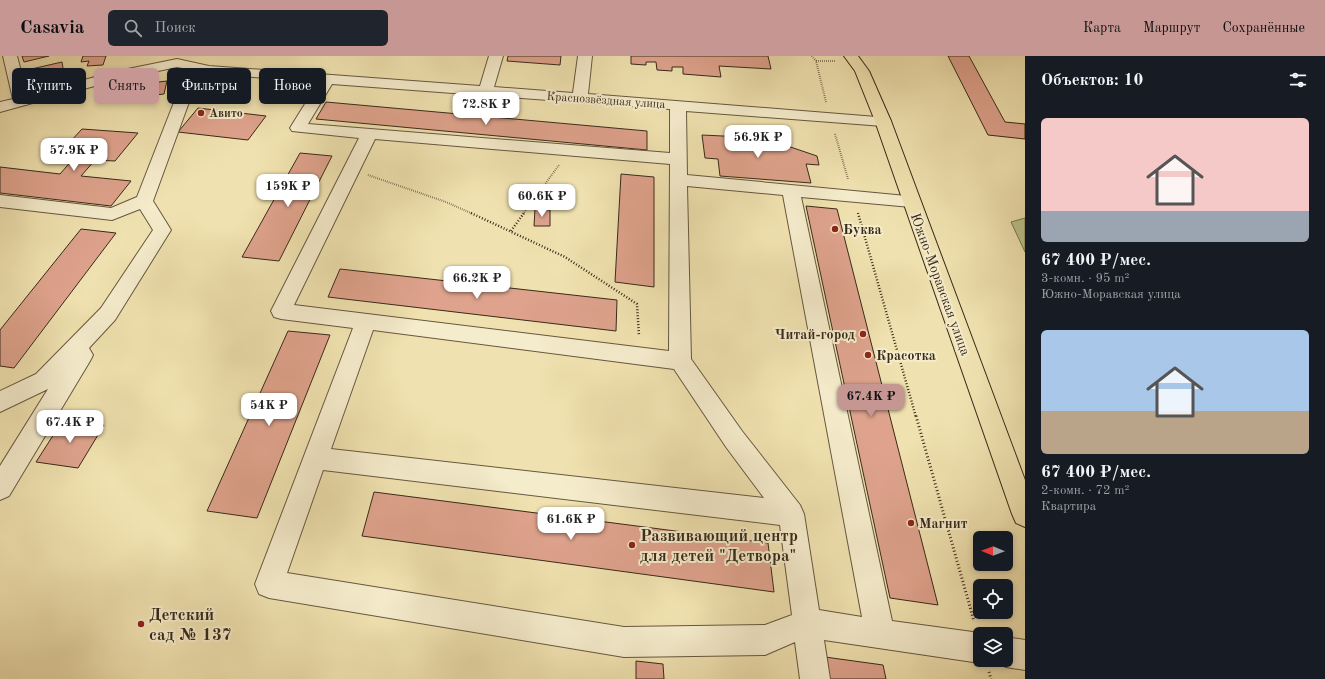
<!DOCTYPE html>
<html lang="ru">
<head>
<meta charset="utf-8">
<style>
  :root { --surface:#171b24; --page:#20242c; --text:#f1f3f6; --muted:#9ea1a6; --accent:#c59692 }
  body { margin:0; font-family:"Old Standard TT",serif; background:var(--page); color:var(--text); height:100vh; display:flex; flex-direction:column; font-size:15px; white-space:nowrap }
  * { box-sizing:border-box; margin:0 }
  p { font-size:13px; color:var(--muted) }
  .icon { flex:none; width:22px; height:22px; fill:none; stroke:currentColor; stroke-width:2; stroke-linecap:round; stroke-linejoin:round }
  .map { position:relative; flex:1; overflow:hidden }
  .panel { display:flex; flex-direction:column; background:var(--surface); width:300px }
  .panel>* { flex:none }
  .banner { position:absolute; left:12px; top:12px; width:380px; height:36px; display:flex; gap:8px }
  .needle { width:26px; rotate:271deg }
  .fabs { position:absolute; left:973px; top:475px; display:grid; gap:8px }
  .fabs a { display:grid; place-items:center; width:40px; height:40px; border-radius:6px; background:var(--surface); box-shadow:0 2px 6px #0003; font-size:20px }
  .price { position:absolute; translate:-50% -34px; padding:0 9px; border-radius:8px; background:#fff; color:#222; font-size:13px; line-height:26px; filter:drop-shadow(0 1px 2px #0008) }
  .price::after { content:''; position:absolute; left:50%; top:24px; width:12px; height:9px; margin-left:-6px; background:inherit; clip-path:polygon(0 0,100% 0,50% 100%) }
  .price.active { background:var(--accent); color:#111 }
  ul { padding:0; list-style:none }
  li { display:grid; align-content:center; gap:8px; height:212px; padding:0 16px }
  li span { display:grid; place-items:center; height:124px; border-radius:6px; color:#555 }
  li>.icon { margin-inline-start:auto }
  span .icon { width:72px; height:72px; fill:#fffc; stroke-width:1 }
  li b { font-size:17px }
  h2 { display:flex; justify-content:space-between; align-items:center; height:48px; padding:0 16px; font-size:17px }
  .chip { padding:0 14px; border-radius:6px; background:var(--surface); box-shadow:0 2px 6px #0003; font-size:14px; line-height:36px }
  .chip.active { background:var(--accent); color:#111 }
  header { display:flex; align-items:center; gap:24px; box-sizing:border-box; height:56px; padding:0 20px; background:var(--accent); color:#111 }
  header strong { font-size:19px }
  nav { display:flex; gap:22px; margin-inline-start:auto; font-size:14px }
  .search { width:280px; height:36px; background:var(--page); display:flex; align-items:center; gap:10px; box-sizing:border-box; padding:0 14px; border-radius:6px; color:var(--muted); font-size:15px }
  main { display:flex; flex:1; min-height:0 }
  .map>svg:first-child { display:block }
</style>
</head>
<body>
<header>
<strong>Casavia</strong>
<div class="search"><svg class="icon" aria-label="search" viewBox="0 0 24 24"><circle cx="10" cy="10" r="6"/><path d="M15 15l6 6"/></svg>Поиск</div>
<nav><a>Карта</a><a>Маршрут</a><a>Сохранённые</a></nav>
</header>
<main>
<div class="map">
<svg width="1025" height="623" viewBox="0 0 1025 623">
  <rect width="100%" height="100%" fill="#f0e2b0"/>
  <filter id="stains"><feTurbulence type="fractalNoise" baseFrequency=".005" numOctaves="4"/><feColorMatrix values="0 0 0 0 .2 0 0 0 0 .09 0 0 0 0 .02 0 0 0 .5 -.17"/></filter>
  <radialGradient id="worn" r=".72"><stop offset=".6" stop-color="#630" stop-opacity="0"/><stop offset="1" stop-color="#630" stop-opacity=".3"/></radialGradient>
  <!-- green -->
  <polygon fill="#bbc38b" stroke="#7a7652" points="1025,162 1025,196 1011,166"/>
  <!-- building -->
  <g fill="#dfa38d" stroke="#382a19">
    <polygon points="22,0 49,0 24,6"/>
    <polygon points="83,0 106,0 103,9 87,10 89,5 81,6"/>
    <polygon points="508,0 561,0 560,9 507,5"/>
    <polygon points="631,0 768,0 771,13 719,10 721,21 683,18 683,11 672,11 672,15 657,14 656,6 646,6 646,9 631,8"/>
    <polygon points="948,0 969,0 1005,66 1025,68 1025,83 988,79"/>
    <polygon points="62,6 64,18 28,26 27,14"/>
    <polygon points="167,25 164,38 138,41 142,28"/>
    <polygon points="326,46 647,75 647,94 316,63"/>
    <polygon points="198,52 266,60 248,84 178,76"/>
    <polygon points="82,73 138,77 115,105 95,104 81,120 131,125 111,150 0,137 0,111 60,118 74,102 57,100"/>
    <polygon points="702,79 764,82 817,100 819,109 806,108 811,127 720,120 718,103 705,102"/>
    <polygon points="300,97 332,100 279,205 242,201"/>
    <polygon points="621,118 654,121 654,231 615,226"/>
    <polygon points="806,150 837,153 938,549 890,542"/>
    <polygon points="535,153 550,154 550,170 534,170"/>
    <polygon points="81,173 116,177 14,312 0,310 0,274"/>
    <polygon points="340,213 617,244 616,275 328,241"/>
    <polygon points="288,275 330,279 257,462 207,455"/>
    <polygon points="63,364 104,369 78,412 36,406"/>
    <polygon points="374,436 768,487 774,536 362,480"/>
    <polygon points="825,601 883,609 886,623 829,623"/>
    <polygon points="636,605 663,608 664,623 636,623"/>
  </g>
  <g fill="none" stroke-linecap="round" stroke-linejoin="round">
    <!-- minor casing -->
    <g stroke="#66583f" stroke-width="2">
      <g id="minor">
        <path d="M 3,0 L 17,0 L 27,39 L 118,15 L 177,3 L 209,10 L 480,30 L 489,0 L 503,0 L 494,31 L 573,37 L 578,0 L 592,0 L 588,38 L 889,62 L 891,65 L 889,68 L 883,70 L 686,55 L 687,119 L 917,141 L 920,145 L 917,149 L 911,151 L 801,141 L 892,565 L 980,577 L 981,578 L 980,578 L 980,604 L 986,604 L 980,607 L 824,584 L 830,623 L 800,623 L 795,586 L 765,599 L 624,601 L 269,542 L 259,538 L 255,528 L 353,272 L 281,263 L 274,261 L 271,255 L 359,82 L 292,75 L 290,72 L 318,27 L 200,16 L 153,145 L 171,174 L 115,264 L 89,292 L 93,299 L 90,305 L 9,440 L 0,444 L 0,410 L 48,333 L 0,356 L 0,335 L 36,318 L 101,252 L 153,174 L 140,153 L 112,164 L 0,151 L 0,139 L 111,152 L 137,141 L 187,13 L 177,11 L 120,23 L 0,56 L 0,46 L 13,43 ZM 332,28 L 670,53 L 670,97 L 308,68 ZM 375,83 L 670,108 L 669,295 L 294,249 ZM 687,130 L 783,139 L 862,561 L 819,554 L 804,458 L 800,449 L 742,375 L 691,303 ZM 373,274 L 674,313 L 726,391 L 764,442 L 331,393 ZM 323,414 L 780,469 L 792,559 L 765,569 L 624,571 L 287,517 Z"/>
        <polygon points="1006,581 1025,584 1025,614 1006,611 996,606 995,604 1006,604"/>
      </g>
    </g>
    <!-- major casing -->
    <g stroke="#382a19" stroke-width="2">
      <polygon id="major" points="844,0 858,0 869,15 891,65 1025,424 1025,471 1016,467 1012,458 875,65 855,15"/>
    </g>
    <!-- path-far2 -->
    <g stroke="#382a19" stroke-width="2" stroke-dasharray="0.5 1.5" stroke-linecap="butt">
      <polyline points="812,0 816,5 826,46"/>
      <polyline points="816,5 835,5"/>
      <polyline points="835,78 848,123"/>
      <polyline points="368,119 446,146 473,158"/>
      <polyline points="523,158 559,109"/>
    </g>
    <!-- path-far1 -->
    <g stroke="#382a19" stroke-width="2.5" stroke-dasharray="1 2" stroke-linecap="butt">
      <polyline points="471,157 565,201 637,248 639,280"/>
      <polyline points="858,157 916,361"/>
      <polyline points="511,175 524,157"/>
    </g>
    <!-- path -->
    <g stroke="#382a19" stroke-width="3" stroke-dasharray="1 2.5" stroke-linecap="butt">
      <polyline points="916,360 974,565"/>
      <polyline points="989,616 991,623"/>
    </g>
    <!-- minor -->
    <use href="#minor" fill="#f5eccc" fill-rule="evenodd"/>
    <!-- major -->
    <use href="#major" fill="#f0e2b0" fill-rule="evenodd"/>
  </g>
  <!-- markers -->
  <g fill="#8f2418" stroke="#f5eccc" stroke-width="1.5">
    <circle cx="201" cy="57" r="4"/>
    <circle cx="835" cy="173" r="4"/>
    <circle cx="863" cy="278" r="4"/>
    <circle cx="868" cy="299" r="4"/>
    <circle cx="911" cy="467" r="4"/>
    <circle cx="632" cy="489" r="4"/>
    <circle cx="141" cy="568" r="4"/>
  </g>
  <g text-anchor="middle" stroke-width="4" stroke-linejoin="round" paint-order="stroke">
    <!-- far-street labels -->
    <g font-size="12" fill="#382a19" stroke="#f5eccc">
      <text transform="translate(606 44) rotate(4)" y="4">Краснозвёздная улица</text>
    </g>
    <!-- far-poi labels -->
    <g font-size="12" font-weight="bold" fill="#382a19" stroke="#f5eccc" text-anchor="start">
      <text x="209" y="61">Авито</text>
    </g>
    <!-- poi labels -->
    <g font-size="14" font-weight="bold" fill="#382a19" stroke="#f5eccc" text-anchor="start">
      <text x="843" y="178">Буква</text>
      <text x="855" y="283" text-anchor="end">Читай-город</text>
      <text x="876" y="304">Красотка</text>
      <text x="919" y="472">Магнит</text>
    </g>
    <!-- street labels -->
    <g font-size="14" fill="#382a19" stroke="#f5eccc">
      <text transform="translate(941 228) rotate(70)" y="5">Южно-Моравская улица</text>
    </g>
    <!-- near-poi labels -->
    <g font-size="17" font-weight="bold" fill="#382a19" stroke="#f5eccc" text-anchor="start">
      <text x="640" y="485">Развивающий центр<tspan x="640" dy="20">для детей "Детвора"</tspan></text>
      <text x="149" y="564">Детский<tspan x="149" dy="20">сад № 137</tspan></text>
    </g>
  </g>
  <rect width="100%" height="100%" filter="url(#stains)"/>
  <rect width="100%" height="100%" fill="url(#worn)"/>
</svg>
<div class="fabs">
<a><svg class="needle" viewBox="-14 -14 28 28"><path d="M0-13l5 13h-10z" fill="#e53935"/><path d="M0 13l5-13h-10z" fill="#9ea1a6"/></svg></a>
<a><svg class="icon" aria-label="locate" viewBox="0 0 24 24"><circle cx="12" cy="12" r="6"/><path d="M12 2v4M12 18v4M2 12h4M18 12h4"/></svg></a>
<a><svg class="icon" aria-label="layers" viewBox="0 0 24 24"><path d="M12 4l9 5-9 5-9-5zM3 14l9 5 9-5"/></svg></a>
</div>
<b class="price" style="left:486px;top:70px">72.8K ₽</b>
<b class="price" style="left:758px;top:103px">56.9K ₽</b>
<b class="price" style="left:74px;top:116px">57.9K ₽</b>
<b class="price" style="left:288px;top:152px">159K ₽</b>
<b class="price" style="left:542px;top:162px">60.6K ₽</b>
<b class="price" style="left:477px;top:244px">66.2K ₽</b>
<b class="price active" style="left:871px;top:362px">67.4K ₽</b>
<b class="price" style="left:269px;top:371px">54K ₽</b>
<b class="price" style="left:70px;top:388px">67.4K ₽</b>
<b class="price" style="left:571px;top:485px">61.6K ₽</b>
<div class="banner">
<a class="chip">Купить</a>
<a class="chip active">Снять</a>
<a class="chip">Фильтры</a>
<a class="chip">Новое</a>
</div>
</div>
<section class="panel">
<h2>Объектов: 10<svg class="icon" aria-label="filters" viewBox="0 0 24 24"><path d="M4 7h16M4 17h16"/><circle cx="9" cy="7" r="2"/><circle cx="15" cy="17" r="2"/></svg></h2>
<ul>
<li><span style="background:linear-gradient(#f6c9c9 75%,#9aa5b1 0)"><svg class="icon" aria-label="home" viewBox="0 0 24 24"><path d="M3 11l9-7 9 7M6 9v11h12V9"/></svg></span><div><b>67 400 ₽/мес.</b><p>3-комн. · 95 m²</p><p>Южно-Моравская улица</p></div></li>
<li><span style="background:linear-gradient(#a9c7e8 65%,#b9a48a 0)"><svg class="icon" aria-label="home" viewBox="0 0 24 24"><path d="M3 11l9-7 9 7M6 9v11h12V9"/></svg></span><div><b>67 400 ₽/мес.</b><p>2-комн. · 72 m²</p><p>Квартира</p></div></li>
</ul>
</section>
</main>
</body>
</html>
